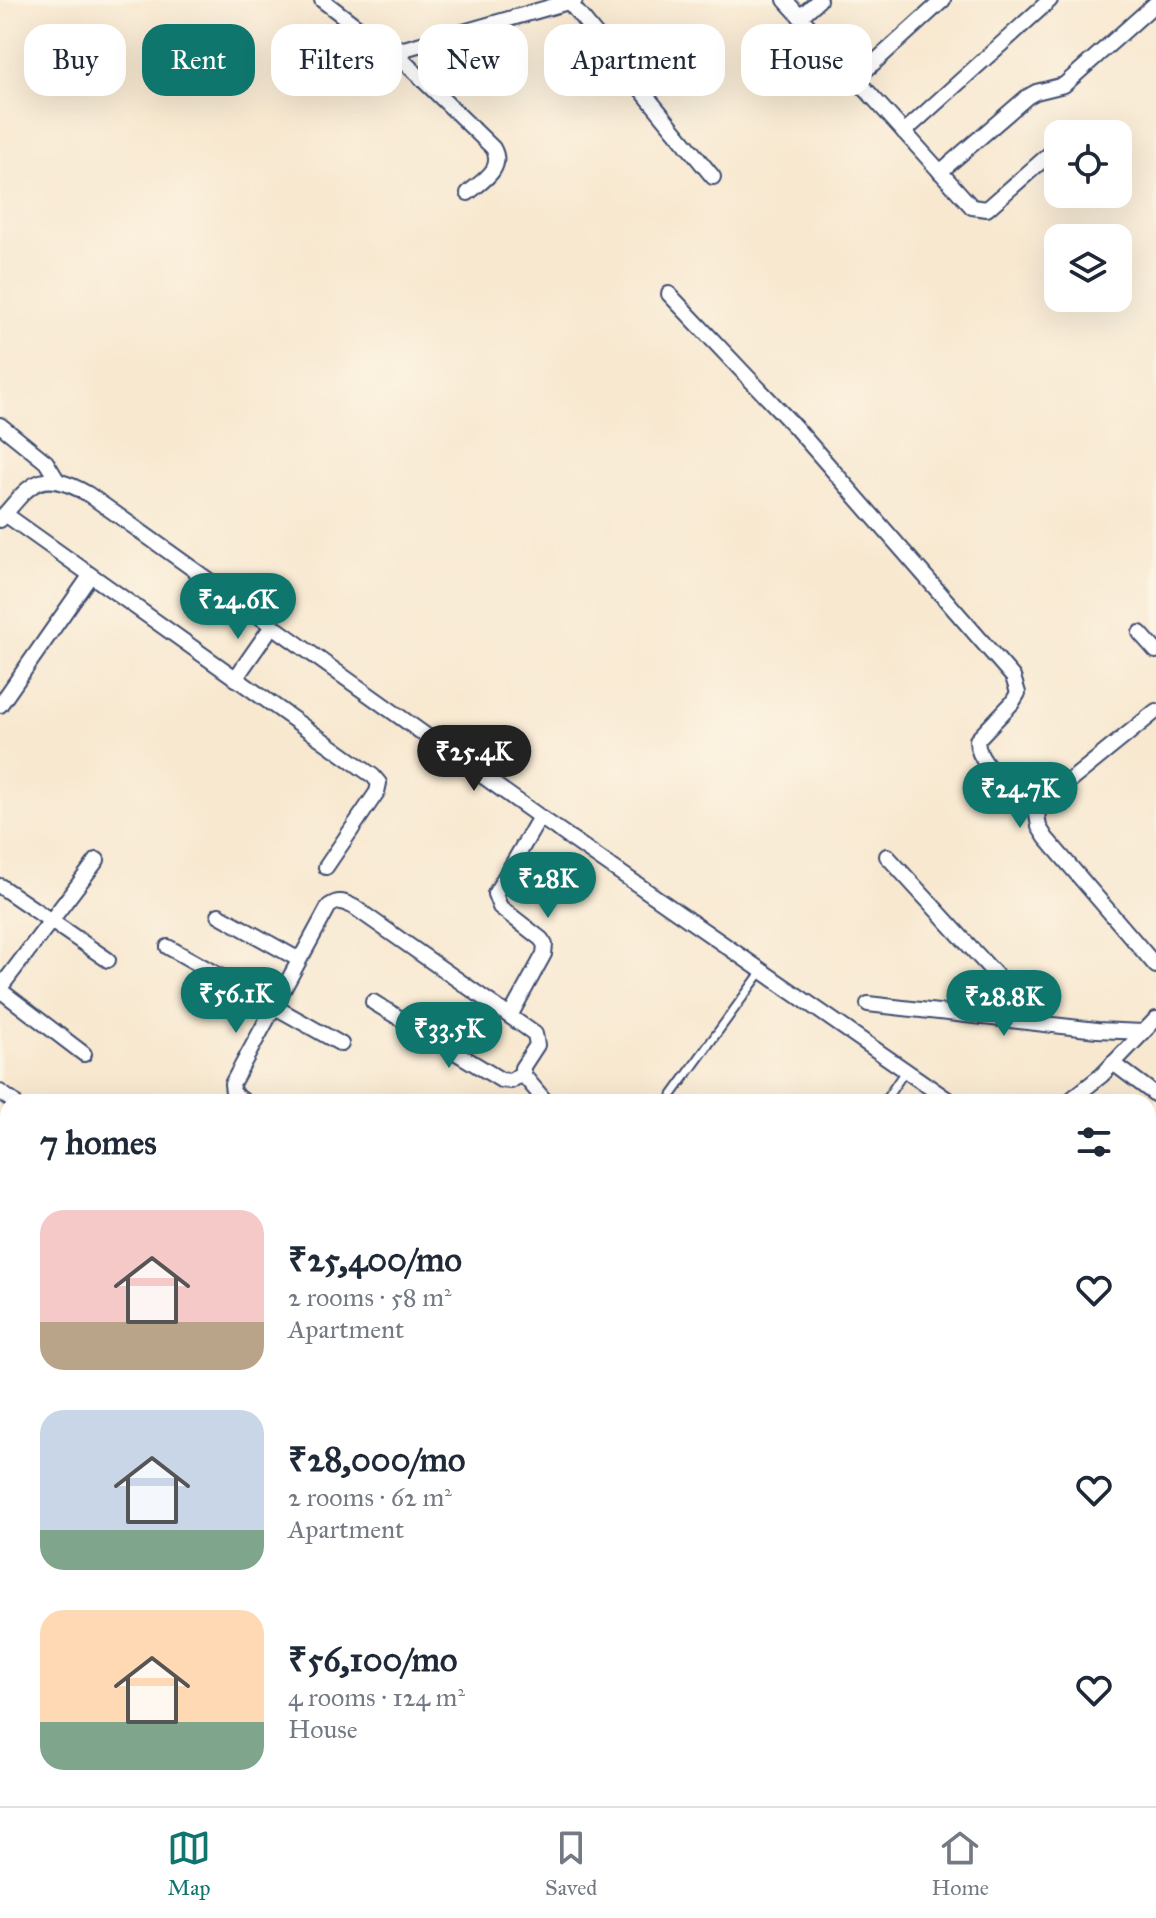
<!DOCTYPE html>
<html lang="en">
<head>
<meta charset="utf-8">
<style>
  :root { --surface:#fff; --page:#f2f2f3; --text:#1f2937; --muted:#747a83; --line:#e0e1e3; --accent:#0f766e }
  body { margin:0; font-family:"IM FELL Great Primer",serif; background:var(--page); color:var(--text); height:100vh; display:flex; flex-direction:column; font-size:30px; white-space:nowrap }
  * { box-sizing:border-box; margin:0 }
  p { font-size:26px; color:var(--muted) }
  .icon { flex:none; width:44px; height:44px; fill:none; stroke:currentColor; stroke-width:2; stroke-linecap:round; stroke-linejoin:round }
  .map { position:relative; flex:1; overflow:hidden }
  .drawer { position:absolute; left:0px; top:1094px; width:1156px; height:712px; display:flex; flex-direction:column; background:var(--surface); border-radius:24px 24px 0 0; box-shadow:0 8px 32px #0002 }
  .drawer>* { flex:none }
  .banner { position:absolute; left:24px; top:24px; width:1108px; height:72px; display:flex; gap:16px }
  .buttons { position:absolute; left:1044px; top:120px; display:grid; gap:16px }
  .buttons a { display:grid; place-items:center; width:88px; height:88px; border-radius:16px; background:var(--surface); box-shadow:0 8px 32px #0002; font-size:40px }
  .price { position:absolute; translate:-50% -68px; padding:0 18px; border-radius:28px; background:var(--accent); color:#fff; font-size:26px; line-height:52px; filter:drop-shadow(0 2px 4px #0008) }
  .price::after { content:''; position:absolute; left:50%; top:48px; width:24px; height:18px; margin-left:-12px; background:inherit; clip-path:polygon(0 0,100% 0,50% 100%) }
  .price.current { background:#222; color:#fff }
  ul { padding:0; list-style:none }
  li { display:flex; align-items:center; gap:24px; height:200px; padding:0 40px }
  li span { display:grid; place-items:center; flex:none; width:224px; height:160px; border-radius:24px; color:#555 }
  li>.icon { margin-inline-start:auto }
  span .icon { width:96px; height:96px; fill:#fffc; stroke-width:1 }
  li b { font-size:34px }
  h2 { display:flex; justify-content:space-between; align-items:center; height:96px; padding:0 40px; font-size:34px }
  .pill { padding:0 28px; border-radius:24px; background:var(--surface); box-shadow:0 8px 32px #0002; font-size:28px; line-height:72px }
  .pill.current { background:var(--accent); color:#fff }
  .menu { display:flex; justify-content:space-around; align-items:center; height:112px; border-top:2px solid var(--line); background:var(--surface); font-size:22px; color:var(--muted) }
  .menu a { display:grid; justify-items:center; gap:4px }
  .menu .current { color:var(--accent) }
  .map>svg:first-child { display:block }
</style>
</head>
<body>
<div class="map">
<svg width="1156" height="1806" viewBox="0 0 1156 1806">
  <rect width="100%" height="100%" fill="#fcf5e5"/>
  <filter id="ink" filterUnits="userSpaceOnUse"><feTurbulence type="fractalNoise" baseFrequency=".0125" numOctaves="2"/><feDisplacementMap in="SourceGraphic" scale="16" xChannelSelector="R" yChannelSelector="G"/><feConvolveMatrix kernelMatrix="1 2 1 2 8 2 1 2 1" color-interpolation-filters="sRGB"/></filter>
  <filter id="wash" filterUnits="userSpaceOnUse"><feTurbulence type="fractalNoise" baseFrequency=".006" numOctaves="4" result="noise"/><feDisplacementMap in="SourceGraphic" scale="32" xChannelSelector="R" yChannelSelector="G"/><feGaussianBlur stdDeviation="1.8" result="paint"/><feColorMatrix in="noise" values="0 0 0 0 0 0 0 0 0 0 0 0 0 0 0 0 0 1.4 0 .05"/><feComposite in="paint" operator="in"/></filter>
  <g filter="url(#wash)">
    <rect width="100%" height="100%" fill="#f8e8d0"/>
  </g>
  <g filter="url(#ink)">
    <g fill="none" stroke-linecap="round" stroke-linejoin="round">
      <!-- service casing -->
      <g stroke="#3c4b6f" stroke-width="11">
        <g id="service">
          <polyline points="672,1095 762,971"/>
          <polyline points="884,1102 905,1071"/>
        </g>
      </g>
      <!-- minor casing -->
      <g stroke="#3c4b6f" stroke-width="18">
        <g id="minor">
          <polyline points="322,0 381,45 404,49 575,0"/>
          <polyline points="785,0 972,207 987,209 1053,151"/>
          <polyline points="569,2 713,177"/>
          <polyline points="800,17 819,0"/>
          <path d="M 390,48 L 493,148 C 505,169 482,181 468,193"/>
          <polyline points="856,79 943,0"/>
          <polyline points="904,132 1050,0"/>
          <polyline points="940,172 1027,97 1036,92 1064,85 1156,3"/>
          <path d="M 669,294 L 796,428 L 1013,677 L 1018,693 L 1012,703 L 977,740 C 977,769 1018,791 1039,808"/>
          <polyline points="0,425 46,462 57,480"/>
          <polyline points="5,514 373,776 379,783 377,792 326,867"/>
          <path d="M 0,520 C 31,483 40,467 88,494 L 540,817 L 951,1102"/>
          <polyline points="1140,633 1156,651"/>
          <polyline points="235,679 272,626"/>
          <polyline points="0,705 90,576"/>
          <polyline points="1156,711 1045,801 1037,814 1039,827 1046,838 1156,966"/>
          <polyline points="887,856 1040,1023"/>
          <polyline points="0,886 108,960"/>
          <path d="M 219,915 L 296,958 L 303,954 L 329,906 C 339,899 344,902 354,907 L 535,1034 L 537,1045 L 522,1068 L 525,1077 L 546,1102"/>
          <polyline points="168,947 341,1044"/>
          <polyline points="0,988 97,860"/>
          <polyline points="0,990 84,1054"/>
          <polyline points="373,1002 501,1080 511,1081 522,1073"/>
          <polyline points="868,1004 1097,1030 1143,1032"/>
          <polyline points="510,1016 544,954 545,945 541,939 500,907 495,894 540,817"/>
          <polyline points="1113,1063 1156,1095"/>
          <polyline points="0,1092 14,1102"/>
          <polyline points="245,1102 233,1093 232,1084 301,957"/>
          <polyline points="1068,1102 1102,1075 1156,1019"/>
          <polyline points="0,1211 8,1217"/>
          <polyline points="1148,1313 1156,1321"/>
          <polyline points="1148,1522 1156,1530"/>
          <polyline points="1148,1581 1156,1575"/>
          <polyline points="0,1617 8,1622"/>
          <polyline points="161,1798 171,1806"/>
          <polyline points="254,1798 265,1806"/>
          <polyline points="563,1798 574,1806"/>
          <polyline points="1014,1798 1024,1806"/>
          <polyline points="1,1804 4,1806"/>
          <polyline points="124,1806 129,1798"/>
          <polyline points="413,1806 418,1798"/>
          <polyline points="764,1806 769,1798"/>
        </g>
      </g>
      <!-- service -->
      <use href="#service" stroke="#fff" stroke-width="7"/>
      <!-- minor -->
      <use href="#minor" stroke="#fff" stroke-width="14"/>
    </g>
  </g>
</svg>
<div class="buttons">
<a><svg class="icon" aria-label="locate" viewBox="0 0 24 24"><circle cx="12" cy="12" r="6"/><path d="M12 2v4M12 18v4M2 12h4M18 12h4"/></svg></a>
<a><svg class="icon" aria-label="layers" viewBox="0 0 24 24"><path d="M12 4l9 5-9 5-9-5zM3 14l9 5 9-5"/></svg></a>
</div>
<b class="price" style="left:238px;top:641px">₹24.6K</b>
<b class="price current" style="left:474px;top:793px">₹25.4K</b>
<b class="price" style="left:1020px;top:830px">₹24.7K</b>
<b class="price" style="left:548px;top:920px">₹28K</b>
<b class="price" style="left:236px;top:1035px">₹56.1K</b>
<b class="price" style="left:1004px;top:1038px">₹28.8K</b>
<b class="price" style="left:449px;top:1070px">₹33.5K</b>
<div class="banner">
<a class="pill">Buy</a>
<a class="pill current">Rent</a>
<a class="pill">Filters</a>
<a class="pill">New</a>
<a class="pill">Apartment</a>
<a class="pill">House</a>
</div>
<section class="drawer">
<h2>7 homes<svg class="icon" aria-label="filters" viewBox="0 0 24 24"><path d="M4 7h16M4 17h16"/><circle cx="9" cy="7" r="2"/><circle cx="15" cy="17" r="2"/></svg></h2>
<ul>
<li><span style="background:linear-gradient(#f6c9c9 70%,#b9a48a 0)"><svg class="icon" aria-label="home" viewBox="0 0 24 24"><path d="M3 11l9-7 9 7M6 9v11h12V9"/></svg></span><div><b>₹25,400/mo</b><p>2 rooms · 58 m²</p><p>Apartment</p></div><svg class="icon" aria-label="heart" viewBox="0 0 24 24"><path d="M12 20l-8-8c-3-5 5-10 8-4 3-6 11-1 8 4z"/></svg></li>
<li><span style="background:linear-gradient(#c9d6e8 75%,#7fa58c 0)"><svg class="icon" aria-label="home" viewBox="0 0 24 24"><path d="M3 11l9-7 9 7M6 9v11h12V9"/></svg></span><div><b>₹28,000/mo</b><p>2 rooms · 62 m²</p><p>Apartment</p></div><svg class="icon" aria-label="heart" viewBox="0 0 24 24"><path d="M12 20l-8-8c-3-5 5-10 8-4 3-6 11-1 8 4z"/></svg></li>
<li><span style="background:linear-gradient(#ffd9b3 70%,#7fa58c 0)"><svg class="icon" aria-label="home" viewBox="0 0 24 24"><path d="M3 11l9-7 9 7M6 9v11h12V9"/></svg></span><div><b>₹56,100/mo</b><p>4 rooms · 124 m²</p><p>House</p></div><svg class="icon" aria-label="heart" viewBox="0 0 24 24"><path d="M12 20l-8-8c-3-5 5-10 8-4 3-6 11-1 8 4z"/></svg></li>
</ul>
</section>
</div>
<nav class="menu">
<a class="current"><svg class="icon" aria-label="map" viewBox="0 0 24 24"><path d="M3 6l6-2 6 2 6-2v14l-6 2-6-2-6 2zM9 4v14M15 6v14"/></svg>Map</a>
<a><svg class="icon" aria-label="saved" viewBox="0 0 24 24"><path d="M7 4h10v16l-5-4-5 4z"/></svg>Saved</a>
<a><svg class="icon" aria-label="home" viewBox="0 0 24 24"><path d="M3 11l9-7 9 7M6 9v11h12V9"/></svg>Home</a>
</nav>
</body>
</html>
